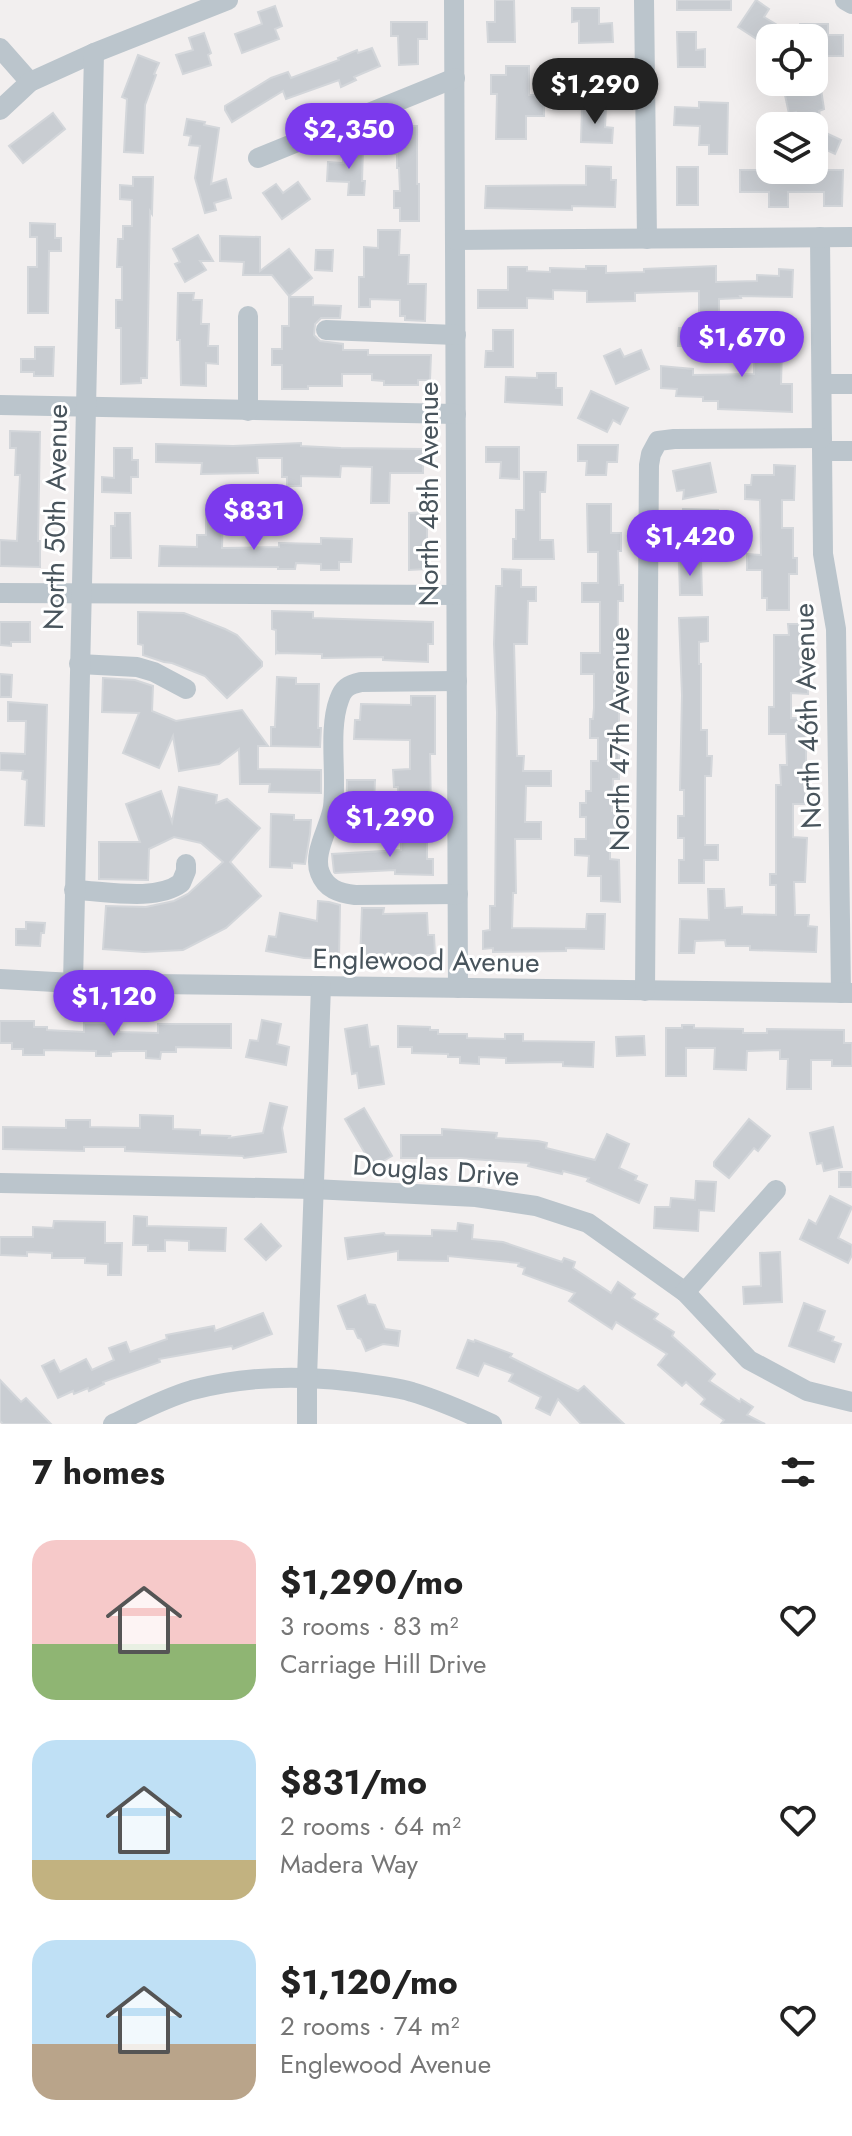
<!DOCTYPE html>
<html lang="en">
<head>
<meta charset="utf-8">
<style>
  :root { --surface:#fff; --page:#f2f2f2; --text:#222; --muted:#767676; --accent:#7c3aed }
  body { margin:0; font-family:Jost,sans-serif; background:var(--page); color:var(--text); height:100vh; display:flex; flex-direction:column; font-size:30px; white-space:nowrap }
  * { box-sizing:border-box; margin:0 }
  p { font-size:26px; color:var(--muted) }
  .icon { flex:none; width:44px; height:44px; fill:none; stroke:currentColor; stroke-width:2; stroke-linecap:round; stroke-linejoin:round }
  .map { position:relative; height:1424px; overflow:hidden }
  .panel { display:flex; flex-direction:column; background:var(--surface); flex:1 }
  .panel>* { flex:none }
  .controls { position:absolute; left:756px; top:24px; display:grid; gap:16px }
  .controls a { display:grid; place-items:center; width:72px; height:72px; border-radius:16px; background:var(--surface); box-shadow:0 8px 32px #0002; font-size:40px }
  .price { position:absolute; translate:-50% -68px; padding:0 18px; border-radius:28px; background:var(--accent); color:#fff; font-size:26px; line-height:52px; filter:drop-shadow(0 2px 4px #0008) }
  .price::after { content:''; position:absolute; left:50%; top:48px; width:24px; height:18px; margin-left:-12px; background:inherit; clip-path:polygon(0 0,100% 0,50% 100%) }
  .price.selected { background:#222; color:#fff }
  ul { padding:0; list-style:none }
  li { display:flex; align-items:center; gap:24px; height:200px; padding:0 32px }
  li span { display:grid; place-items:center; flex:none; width:224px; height:160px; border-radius:24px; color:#555 }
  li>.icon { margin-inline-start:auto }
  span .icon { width:96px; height:96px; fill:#fffc; stroke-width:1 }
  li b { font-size:34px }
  h2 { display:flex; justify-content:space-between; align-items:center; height:96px; padding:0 32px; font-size:34px }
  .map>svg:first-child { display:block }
</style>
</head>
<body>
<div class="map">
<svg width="852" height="1424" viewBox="0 0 852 1424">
  <rect width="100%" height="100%" fill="#f2efef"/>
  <!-- building -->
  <g fill="#c9cdd2" stroke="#d3d6da" stroke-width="2">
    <polygon points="495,0 514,0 515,42 488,42 487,22 495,22"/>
    <rect x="677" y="0" width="54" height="10"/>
    <polygon points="756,0 769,9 764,17 779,26 766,45 738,27"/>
    <polygon points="275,6 282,26 275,29 279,39 242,53 235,34 262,24 258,12"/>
    <polygon points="572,8 599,8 599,24 612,23 613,42 579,43 579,21 572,22"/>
    <polygon points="391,22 427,22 427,39 418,39 418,64 399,65 398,36 391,36"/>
    <polygon points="800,24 828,24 828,35 843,35 843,56 827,56 827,66 814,66 814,38 800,38"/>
    <polygon points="677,32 696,32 696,50 705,49 705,67 678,67"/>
    <polygon points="204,33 211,53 208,55 211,65 183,74 176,55 193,50 189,38"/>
    <polygon points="372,48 380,66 354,77 356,80 341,87 339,80 286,99 283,91 232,122 225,110 225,106 271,78 288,72 291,78 339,60 338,58 357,50 358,53"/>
    <polygon points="138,55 159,63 154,74 156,75 145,105 143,153 124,152 127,99 122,97"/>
    <polygon points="506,66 529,66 529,95 544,95 544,116 526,116 526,139 496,139 497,94 491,94 491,75 506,75"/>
    <polygon points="821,89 824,109 819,111 822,126 799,126 796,112 789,114 785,95"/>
    <polygon points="699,102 728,103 727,154 709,154 709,145 699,145 700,126 674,125 675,107 699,108"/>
    <polygon points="582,107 606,107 605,127 613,128 612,143 581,142"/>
    <polygon points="53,113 65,129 23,163 9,146"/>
    <polygon points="187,119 205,122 204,125 219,128 211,184 226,179 231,198 214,203 216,210 205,213 195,178 200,146 189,145 191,136 184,135"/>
    <polygon points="396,126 417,126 417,184 419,184 419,221 400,221 400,208 394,208 394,191 400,191 399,168 397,168 397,154 390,154 390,141 396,141"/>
    <polygon points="826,133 841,140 835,154 820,147"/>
    <polygon points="344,147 363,148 362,181 365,181 364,195 348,195 349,182 327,181 328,162 343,163"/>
    <polygon points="586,166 611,167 611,180 616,180 615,207 572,206 572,210 485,208 486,186 586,185"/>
    <rect x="677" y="167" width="21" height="38"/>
    <polygon points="740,170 843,170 842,206 824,206 824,192 788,192 788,207 769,207 769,192 740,192"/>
    <polygon points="133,177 153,177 152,214 150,211 147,378 141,378 141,383 121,384 121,328 116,328 116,300 122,300 122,267 117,267 118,239 123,239 123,226 132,226 132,200 120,199 120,185 133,186"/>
    <polygon points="298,182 310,199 282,219 263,193 276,184 283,193"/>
    <polygon points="30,223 55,224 55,238 61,238 61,251 49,251 48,313 28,313 28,267 37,267 37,237 30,237"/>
    <polygon points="378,230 400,230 399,255 409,255 408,284 426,284 425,321 405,320 405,316 400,316 400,300 370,299 370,307 359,307 359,277 364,277 364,247 378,248"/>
    <polygon points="198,235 213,261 200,261 206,270 185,282 175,264 180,262 173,249"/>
    <polygon points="220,236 260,237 260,271 289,249 312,278 289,296 272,275 243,275 244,262 220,261"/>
    <polygon points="316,250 333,250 332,271 315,270"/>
    <polygon points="586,266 606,266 606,273 644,272 644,269 716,266 716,282 757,281 757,275 779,276 779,269 793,270 792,297 740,296 741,298 719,299 719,314 699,314 699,291 635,293 635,301 587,302 587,291 553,290 553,299 527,298 527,308 478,308 478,290 508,290 508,267 527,267 527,271 550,272 550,268 586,269"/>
    <polygon points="178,293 194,293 193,300 202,300 201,324 209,324 208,346 218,346 218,364 206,363 206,386 181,385 180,340 177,340"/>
    <polygon points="289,297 313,297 313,305 341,306 340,318 321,318 315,324 314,335 320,341 343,344 343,350 368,350 368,355 431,355 430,380 418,380 418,385 384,385 384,381 372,380 372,374 342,374 342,386 308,386 308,389 282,389 282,365 272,365 272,349 282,349 282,326 289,326"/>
    <polygon points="679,328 694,329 694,346 678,346"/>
    <polygon points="755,328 794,329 793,348 782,348 781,384 792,384 792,412 718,409 718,401 703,401 703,397 676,396 677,389 661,388 661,366 693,369 693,375 754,374"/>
    <polygon points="493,330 513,330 513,367 485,367 486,351 493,351"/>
    <polygon points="35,347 54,347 53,376 34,376 34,372 21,372 21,359 35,359"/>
    <polygon points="620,349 624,357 641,350 649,369 616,384 604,356"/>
    <polygon points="537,373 556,373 556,388 562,388 562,405 505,402 506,377 537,378"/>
    <polygon points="591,391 628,408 620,424 613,420 607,432 578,418"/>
    <polygon points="10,431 40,432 38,541 40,541 40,567 0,566 0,540 17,541 20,475 15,475 16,448 10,448"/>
    <polygon points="301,443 301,446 341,448 423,449 423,473 390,473 389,503 371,503 372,467 341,466 340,477 301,476 301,486 287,486 287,477 282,477 282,458 257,458 258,473 201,474 202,463 156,462 156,444 233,446"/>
    <polygon points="578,445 618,445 617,462 607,462 606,475 586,475 587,461 578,461"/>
    <polygon points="486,447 519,447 519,479 500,478 501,462 486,462"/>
    <polygon points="114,448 132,448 132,460 138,460 138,477 131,477 131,493 102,492 102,477 114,478"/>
    <polygon points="710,463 716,492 683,499 684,490 677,491 673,471"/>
    <polygon points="774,465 795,466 794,500 782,500 782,528 793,528 793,558 797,558 797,574 789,574 789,610 767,610 767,598 762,598 762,570 747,570 747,554 761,555 760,500 745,499 745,485 751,485 752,475 774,475"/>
    <polygon points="524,472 546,472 545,492 540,492 540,540 553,540 554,559 513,559 513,539 516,539 516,510 524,510"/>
    <polygon points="587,504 611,504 611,533 621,533 621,551 618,551 619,585 623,585 623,601 618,601 617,699 619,699 619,779 613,779 612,811 619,811 619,830 610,830 610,859 619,860 620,902 601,901 601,876 588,876 589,856 575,855 575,839 586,839 586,817 580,817 580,803 586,803 586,791 591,791 591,761 598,761 598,738 590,738 590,719 593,719 594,708 594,674 581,674 581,653 600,653 600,602 582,602 582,583 598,583 598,552 588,552"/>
    <polygon points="206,509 223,509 222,548 279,547 279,543 321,544 321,538 352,539 351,562 339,562 339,570 321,570 321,564 296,563 295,569 278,569 278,567 159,566 160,546 197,547 197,535 206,535"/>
    <polygon points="683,509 718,510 718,525 706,524 706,538 688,538 688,525 683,525"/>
    <polygon points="427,512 427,569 409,570 409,513"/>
    <polygon points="115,513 130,513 131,558 111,558 111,526 115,526"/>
    <polygon points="679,561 701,561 702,595 680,595"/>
    <polygon points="502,569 521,570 521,587 536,587 536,601 528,601 527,644 514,644 517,756 524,756 523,771 551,771 551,786 526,786 525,822 541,822 541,839 515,839 516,893 513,893 512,928 586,929 587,914 605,914 604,949 566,948 566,951 493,952 493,948 483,949 483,931 490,930 490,906 495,906 497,712 494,644 496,586 502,586"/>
    <polygon points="272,611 313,612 313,618 433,622 433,644 428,644 428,662 383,660 383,657 322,658 322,654 277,653 278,651 276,653 276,630 272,629"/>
    <polygon points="138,612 184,613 225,629 237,635 262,662 262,666 227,698 205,676 172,663 164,662 143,655 143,645 138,644"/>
    <polygon points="708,617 708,641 699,642 699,664 701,664 701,730 707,730 707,756 712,756 711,776 705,776 705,845 718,845 718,860 704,860 704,883 679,883 679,860 684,860 684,838 678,838 678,816 684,816 684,790 680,790 682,695 679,618"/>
    <polygon points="0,622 30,622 30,642 11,642 11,646 0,645"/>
    <polygon points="788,624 808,624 808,694 791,693 791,718 806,718 806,804 793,804 793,837 807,838 805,882 794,882 795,915 809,915 808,926 817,927 816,952 750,950 750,946 726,946 725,940 695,941 694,953 679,953 680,919 709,920 708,889 724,889 725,908 742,907 742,914 776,915 776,885 770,885 770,874 776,874 776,785 781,785 780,765 787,765 786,734 769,734 769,707 774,707 774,635 789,635"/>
    <polygon points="0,674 12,675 11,697 0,697"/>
    <polygon points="277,677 296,678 296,684 319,684 318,728 321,728 320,747 271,746 271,727 275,727"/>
    <polygon points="103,678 135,680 153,686 152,711 176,721 242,710 268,746 258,746 258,769 321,770 321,793 269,792 270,784 240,784 239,749 219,764 179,771 173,736 159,768 123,753 139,713 102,712"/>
    <polygon points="411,696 435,696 435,754 430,754 431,811 399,812 398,787 394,787 393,770 410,769 410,740 354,739 355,720 360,720 361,704 411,705"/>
    <polygon points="8,702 47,705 44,826 25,825 27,780 22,779 23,771 0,770 0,753 25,754 26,721 8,721"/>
    <polygon points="347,780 375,780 374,803 347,802"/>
    <polygon points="179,787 217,795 216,803 227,799 260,828 230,862 261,896 226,928 183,950 144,952 103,949 106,906 146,907 174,901 188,894 223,862 201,843 174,837 149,849 148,880 99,879 99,842 140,842 126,804 161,791 172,822"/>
    <polygon points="271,814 294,815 294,820 311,820 310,834 305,864 292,863 292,868 270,867"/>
    <polygon points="401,834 427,835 427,859 433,859 433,875 395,874 395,870 335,873 334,872 332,854 401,850"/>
    <polygon points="318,901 329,902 340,905 339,959 304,958 266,951 269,936 276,937 280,913 317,921"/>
    <polygon points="362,908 384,908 383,914 427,913 428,935 434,935 435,955 383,956 382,960 360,959"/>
    <polygon points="26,922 45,923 44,933 41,933 40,946 16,945 16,929 26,929"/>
    <polygon points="262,1020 281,1024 277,1044 289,1047 286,1065 246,1057 250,1040 258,1041"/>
    <polygon points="0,1021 34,1021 34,1027 47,1027 47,1030 84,1032 84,1023 119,1023 119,1032 158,1033 158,1024 231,1024 231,1048 176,1047 176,1052 161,1052 160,1059 146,1058 146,1051 119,1051 111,1052 111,1056 96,1056 96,1051 44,1050 44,1055 23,1055 23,1049 12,1049 12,1043 0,1043"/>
    <polygon points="367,1025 370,1047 378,1046 384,1084 359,1088 357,1073 352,1074 345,1029"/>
    <polygon points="682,1025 694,1025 694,1028 743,1029 743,1033 767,1033 767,1029 844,1030 844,1043 852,1043 852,1066 832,1066 832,1060 811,1060 811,1089 787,1089 788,1059 780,1059 780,1050 747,1051 746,1070 714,1069 715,1048 686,1048 686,1076 666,1076 666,1028 682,1028"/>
    <polygon points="398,1026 430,1027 430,1030 438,1030 438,1034 467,1034 467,1038 505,1039 505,1034 523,1034 523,1041 594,1042 593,1067 563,1066 563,1062 506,1063 506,1058 479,1057 479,1064 460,1063 460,1057 448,1057 448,1054 412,1053 412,1047 398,1047"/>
    <polygon points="644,1036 645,1055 617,1056 616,1037"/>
    <polygon points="270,1103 287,1107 282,1128 286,1152 244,1158 243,1156 125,1151 125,1147 84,1147 84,1151 3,1149 3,1127 66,1128 66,1120 90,1120 90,1127 140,1128 140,1115 173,1116 173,1129 200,1130 200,1135 230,1136 229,1138 263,1133"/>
    <polygon points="364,1108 392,1156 373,1167 345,1119"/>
    <polygon points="749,1119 770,1136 758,1151 754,1148 729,1178 714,1166 714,1162"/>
    <polygon points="833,1127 842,1167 824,1171 822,1163 817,1164 810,1133"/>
    <polygon points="442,1129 497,1133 496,1138 538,1141 547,1143 546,1148 595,1160 607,1134 629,1144 619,1168 637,1176 635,1180 647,1185 639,1203 587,1181 589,1178 563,1171 562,1174 528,1166 529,1163 458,1158 401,1158 401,1135 442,1135"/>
    <rect x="839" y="1172" width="13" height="15"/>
    <polygon points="696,1181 716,1182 714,1211 699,1210 698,1231 654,1228 655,1207 670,1207 671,1198 695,1200"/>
    <polygon points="830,1196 852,1207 838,1238 852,1245 852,1255 848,1263 800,1239 809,1220 816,1224"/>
    <polygon points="134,1216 147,1217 147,1226 226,1228 225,1251 189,1250 189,1241 165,1240 165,1251 148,1251 148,1245 133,1245"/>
    <polygon points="54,1221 105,1222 105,1243 122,1243 121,1275 108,1275 108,1264 85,1263 85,1258 52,1258 52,1253 27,1252 27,1256 0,1255 0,1237 33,1237 33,1227 53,1228"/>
    <polygon points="458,1223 473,1225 472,1239 503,1242 562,1262 564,1258 575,1262 573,1268 611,1293 618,1282 635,1294 632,1298 658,1314 654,1319 674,1332 672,1336 715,1374 709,1381 740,1402 741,1399 753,1407 747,1415 765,1424 721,1424 724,1420 701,1404 705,1399 686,1382 682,1386 658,1365 667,1354 616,1322 612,1329 569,1301 575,1293 523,1274 525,1268 518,1266 519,1263 448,1256 448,1261 398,1260 398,1251 348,1259 345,1238 384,1233 385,1235 432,1236 432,1230 457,1231"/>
    <polygon points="261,1224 281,1246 266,1260 245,1239"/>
    <polygon points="780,1252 782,1302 744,1304 743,1287 761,1286 760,1253"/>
    <polygon points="365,1295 368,1304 375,1305 385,1329 400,1331 398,1346 383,1344 366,1351 361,1339 358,1338 354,1329 347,1329 338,1306"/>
    <polygon points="804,1303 825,1311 818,1331 834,1337 832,1341 841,1344 834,1362 789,1346"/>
    <polygon points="263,1313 272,1334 233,1349 232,1346 159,1359 160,1362 103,1382 104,1384 89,1391 88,1388 74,1394 73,1391 58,1398 42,1366 54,1360 60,1372 86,1359 92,1370 114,1360 109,1348 126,1342 130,1352 167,1339 166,1335 214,1326 215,1331"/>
    <polygon points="468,1340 474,1342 475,1340 512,1354 510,1357 578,1391 584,1386 624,1424 581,1424 558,1399 550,1415 536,1408 541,1397 509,1381 513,1374 484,1363 478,1376 457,1368"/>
    <polygon points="0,1380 21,1402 26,1398 51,1424 3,1424 0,1421"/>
  </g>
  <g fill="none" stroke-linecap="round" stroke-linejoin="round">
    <!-- minor -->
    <g stroke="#bbc5cc" stroke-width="20">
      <polyline points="454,0 458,988"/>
      <polyline points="644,0 647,239"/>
      <polyline points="845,0 852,4"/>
      <polyline points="0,48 30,82"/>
      <polyline points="0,110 30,82 94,53 228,0"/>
      <polyline points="258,158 455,78"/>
      <polyline points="820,237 823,554 836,629 841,993"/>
      <polyline points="455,240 852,237"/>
      <polyline points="326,330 456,335"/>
      <polyline points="822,384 852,384"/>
      <polyline points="0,405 456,414"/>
      <polyline points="248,411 248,316"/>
      <polyline points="823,451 852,451"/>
      <polyline points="0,593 456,595"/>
      <polyline points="79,664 137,667 154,672 186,689"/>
      <path d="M 457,681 L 361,682 C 348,685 343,688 339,700 C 328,730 337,774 333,807 C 330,827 312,853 320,873 C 326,889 339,893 355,895 L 458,894"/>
      <path d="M 74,890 C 106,891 155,902 181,883 L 186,871 L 186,864"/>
      <polyline points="0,979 73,983 852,993"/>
      <polyline points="73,983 94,53"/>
      <polyline points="645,991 649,465 651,454 658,441 674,439 822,438"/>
      <polyline points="0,1183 313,1189 476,1197 536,1206 588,1223 685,1292 749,1360 807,1391 852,1402"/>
      <polyline points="685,1292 776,1190"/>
      <path d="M 113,1424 C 138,1412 165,1398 192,1390 C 252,1374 315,1375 376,1385 C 388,1387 400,1388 412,1392 C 439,1400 466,1412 492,1424"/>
      <polyline points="307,1424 307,1378 321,986"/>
    </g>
  </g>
  <g text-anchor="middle" stroke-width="6" stroke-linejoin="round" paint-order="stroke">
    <!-- street labels -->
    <g font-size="28" fill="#48545c" stroke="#fff">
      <text transform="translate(428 494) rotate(-90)" y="10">North 48th Avenue</text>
      <text transform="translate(55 517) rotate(-89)" y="10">North 50th Avenue</text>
      <text transform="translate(807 716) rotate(-92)" y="10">North 46th Avenue</text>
      <text transform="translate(619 739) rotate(-90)" y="10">North 47th Avenue</text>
      <text transform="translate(426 960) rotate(1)" y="10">Englewood Avenue</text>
      <text transform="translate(436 1170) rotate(4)" y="10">Douglas Drive</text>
    </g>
  </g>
</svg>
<div class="controls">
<a><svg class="icon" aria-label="locate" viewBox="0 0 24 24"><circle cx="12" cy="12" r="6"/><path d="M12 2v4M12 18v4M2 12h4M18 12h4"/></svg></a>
<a><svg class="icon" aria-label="layers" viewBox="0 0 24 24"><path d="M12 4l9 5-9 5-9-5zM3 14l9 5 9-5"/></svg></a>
</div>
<b class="price selected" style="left:595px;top:126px">$1,290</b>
<b class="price" style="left:349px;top:171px">$2,350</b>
<b class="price" style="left:742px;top:379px">$1,670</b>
<b class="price" style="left:254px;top:552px">$831</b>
<b class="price" style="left:690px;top:578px">$1,420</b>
<b class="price" style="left:390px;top:859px">$1,290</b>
<b class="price" style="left:114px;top:1038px">$1,120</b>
</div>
<section class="panel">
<h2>7 homes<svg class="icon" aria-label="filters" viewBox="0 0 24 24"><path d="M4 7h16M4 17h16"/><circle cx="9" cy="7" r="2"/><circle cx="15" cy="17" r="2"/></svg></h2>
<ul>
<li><span style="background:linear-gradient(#f6c9c9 65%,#8fb573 0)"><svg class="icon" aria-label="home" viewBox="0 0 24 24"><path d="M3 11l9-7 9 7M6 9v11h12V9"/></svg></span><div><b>$1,290/mo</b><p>3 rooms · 83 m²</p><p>Carriage Hill Drive</p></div><svg class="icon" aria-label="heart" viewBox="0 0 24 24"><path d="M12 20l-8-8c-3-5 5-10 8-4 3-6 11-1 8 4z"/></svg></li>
<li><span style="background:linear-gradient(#bfe0f5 75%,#c2b280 0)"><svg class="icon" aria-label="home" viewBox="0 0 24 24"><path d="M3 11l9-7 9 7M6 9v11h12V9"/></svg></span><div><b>$831/mo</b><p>2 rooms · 64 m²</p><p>Madera Way</p></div><svg class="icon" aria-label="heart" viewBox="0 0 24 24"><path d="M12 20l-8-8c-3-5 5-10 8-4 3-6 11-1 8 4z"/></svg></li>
<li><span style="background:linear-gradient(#bfe0f5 65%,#b9a48a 0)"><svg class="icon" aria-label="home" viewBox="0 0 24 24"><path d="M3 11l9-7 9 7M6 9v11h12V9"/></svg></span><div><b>$1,120/mo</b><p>2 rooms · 74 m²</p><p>Englewood Avenue</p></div><svg class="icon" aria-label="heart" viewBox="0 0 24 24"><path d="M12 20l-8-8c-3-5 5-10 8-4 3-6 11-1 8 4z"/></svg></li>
</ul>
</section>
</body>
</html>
